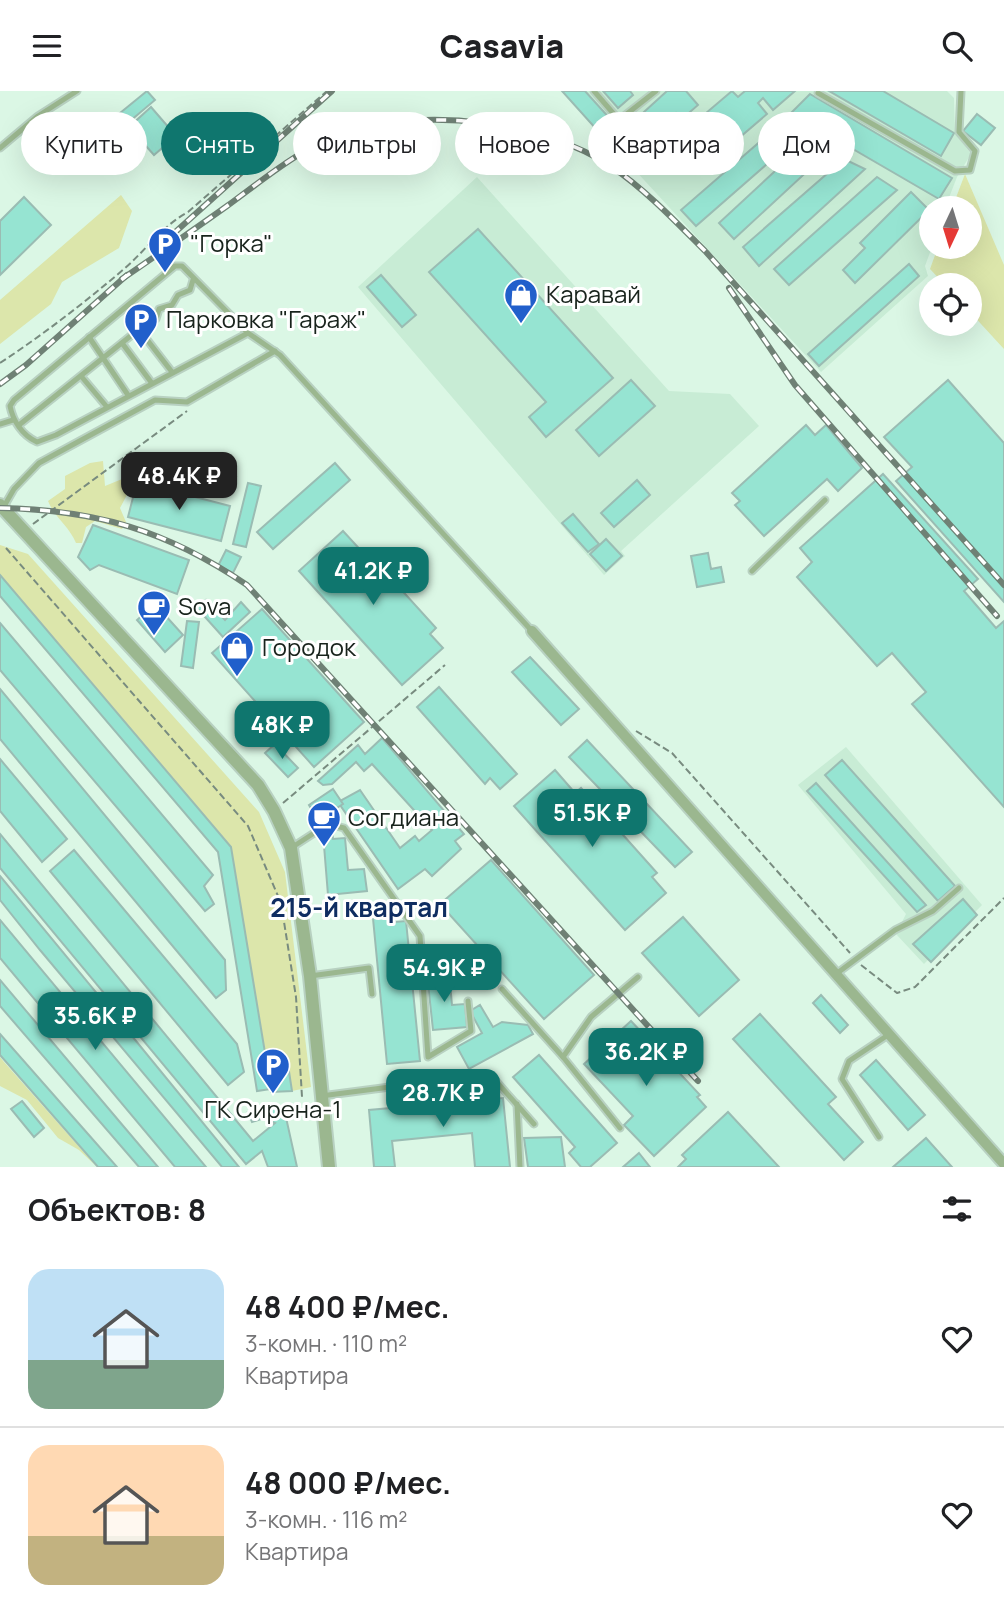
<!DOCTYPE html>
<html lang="ru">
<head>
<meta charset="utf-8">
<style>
  :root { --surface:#fff; --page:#f2f2f2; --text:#202124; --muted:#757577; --line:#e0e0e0; --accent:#0f766e }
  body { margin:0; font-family:Manrope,sans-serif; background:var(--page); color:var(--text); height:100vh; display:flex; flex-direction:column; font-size:26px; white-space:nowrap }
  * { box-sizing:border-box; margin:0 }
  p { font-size:23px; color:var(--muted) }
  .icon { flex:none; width:38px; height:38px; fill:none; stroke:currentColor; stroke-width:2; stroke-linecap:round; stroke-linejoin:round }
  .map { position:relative; height:1076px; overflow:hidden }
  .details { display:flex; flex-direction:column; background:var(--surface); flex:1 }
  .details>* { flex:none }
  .guide { position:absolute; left:21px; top:21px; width:962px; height:63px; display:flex; gap:14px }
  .needle { width:46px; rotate:184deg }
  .buttons { position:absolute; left:919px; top:105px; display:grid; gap:14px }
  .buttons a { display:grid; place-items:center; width:63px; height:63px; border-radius:50%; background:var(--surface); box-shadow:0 7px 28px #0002; font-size:35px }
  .price { position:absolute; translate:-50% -60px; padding:0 16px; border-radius:14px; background:var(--accent); color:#fff; font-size:23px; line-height:46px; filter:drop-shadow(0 2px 4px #0008) }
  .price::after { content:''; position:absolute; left:50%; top:42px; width:21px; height:16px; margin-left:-10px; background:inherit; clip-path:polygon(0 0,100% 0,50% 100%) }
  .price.current { background:#222; color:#fff }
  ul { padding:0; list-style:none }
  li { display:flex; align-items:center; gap:21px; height:175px; padding:0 28px }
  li+li { border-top:2px solid var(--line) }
  li span { display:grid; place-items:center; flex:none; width:196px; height:140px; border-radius:21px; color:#555 }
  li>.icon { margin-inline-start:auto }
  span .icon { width:84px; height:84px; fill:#fffc; stroke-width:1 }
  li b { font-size:30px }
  h2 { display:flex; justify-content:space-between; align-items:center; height:84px; padding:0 28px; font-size:30px }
  .pill { padding:0 24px; border-radius:32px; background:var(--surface); box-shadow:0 7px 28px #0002; font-size:24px; line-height:63px }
  .pill.current { background:var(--accent); color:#fff }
  header { display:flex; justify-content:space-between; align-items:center; height:91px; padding:0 28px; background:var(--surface); font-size:32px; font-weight:800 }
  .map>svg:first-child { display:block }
</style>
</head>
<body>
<header><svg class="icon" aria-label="menu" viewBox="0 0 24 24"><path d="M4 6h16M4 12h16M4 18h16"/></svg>Casavia<svg class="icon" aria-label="search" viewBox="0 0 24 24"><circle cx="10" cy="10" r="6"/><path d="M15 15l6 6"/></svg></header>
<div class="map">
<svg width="1004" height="1076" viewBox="0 0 1004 1076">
  <rect width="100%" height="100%" fill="#dbf7e5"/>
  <!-- built -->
  <g fill="#c8ecd5">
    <polygon points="562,0 947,0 954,7 955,42 971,63 957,86 945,117 931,117 932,156 925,175 928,185 821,281"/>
    <polygon points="477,86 669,300 730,303 759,335 621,460 625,465 604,484 358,196"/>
    <polygon points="846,656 982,814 924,873 896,843 906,823 798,694"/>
  </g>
  <!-- green -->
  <g fill="#dce6ab">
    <polygon points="965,83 1004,174 1004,258 970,221 970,194 945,194 930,178 938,156 970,156 970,117 952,117"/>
    <polygon points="121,104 132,120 119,157 62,191 51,213 0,253 0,209"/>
    <path d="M 103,370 L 105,395 L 127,386 L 129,400 L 120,417 L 126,431 L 122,438 L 95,430 L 86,436 L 82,452 L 76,452 C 69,435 55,427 48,410 L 65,398 L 65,385 L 90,372 Z"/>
    <polygon points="0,454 28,463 259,721 285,781 311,996 292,1000 288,974 268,977 231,756 0,484"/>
    <polygon points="0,966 4,971 97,1076 79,1059 58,1047 27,1009 0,995"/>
  </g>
  <!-- building -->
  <g fill="#96e4d2" stroke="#9abcb3" stroke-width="2">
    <polygon points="147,0 155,9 129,31 120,22"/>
    <polygon points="562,0 585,0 622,41 667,0 686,0 698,14 682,28 676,22 643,52 652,61 633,79"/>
    <polygon points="603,0 630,0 633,4 618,17"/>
    <polygon points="732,0 738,6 745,0 795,0 773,19 763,7 758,12 767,23 726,58 721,52 707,64 686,39"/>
    <polygon points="829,0 883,0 954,42 941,65"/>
    <polygon points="810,3 952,87 939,108 791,22"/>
    <polygon points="151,16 176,45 154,64 129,36"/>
    <polygon points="977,23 995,37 981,54 963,40"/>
    <polygon points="785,29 799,45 696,135 681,119"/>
    <polygon points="813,45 827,62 734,148 719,132"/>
    <polygon points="844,68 865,78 759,175 743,156"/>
    <polygon points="877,86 897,99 789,194 774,178"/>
    <polygon points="911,101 929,119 855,192 843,179 865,157 860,152"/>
    <polygon points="24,106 51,134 0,184 0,130"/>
    <polygon points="478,138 613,287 546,346 529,326 546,311 429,181"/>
    <polygon points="909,173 919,185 819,275 808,263"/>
    <polygon points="381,184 416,224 402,236 367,196"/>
    <polygon points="631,289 655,315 599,365 576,339"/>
    <polygon points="948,289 1004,352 1004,511 896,390 912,376 884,346"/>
    <polygon points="806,334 815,344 826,334 862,377 838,400 827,388 764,445 735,414 740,410 732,402"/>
    <polygon points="157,364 236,386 232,397 153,376"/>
    <polygon points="335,372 350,389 273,458 257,441"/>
    <polygon points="883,383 978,488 964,500 996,537 1004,530 1004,716 912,613 926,601 892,562 877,575 797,486 812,471 800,457"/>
    <polygon points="637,389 650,404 614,436 601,422"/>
    <polygon points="137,391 230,415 221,450 128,426"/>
    <polygon points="248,392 261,395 246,456 233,453"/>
    <polygon points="573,423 599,453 588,461 562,432"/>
    <polygon points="93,434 189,469 177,503 99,474 90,479 78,466"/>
    <polygon points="343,440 365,464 368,462 436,537 430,543 443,557 402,594 299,480"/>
    <polygon points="606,448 622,465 606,480 590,463"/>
    <polygon points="226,459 241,466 233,482 218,475"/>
    <polygon points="708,462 711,478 721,476 724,491 697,496 691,465"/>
    <polygon points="0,484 231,756 271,998 257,1000 218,761 0,505"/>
    <polygon points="206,509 225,529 241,511 250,521 223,546 197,517"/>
    <polygon points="155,513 183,544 165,561 137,529"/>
    <polygon points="262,518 364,631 314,676 212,562"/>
    <polygon points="187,530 199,531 193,577 181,575"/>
    <polygon points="0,532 213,784 204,795 214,813 205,820 0,579"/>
    <polygon points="530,566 579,618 561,634 512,581"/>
    <polygon points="439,596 517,683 500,698 490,687 485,693 417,616"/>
    <polygon points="0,598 225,869 226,899 216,907 0,648"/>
    <polygon points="382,647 464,743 455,750 461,758 432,785 425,778 398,798 338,711 360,699 400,757 415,745 419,750 432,739 372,673 364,680 356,671 332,693 323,694 318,690 358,654 365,663"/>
    <polygon points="587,649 692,761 675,776 569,666"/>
    <polygon points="275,653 298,677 288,686 265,662"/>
    <polygon points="0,668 67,748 42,771 0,720"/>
    <polygon points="842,669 955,795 938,810 825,684"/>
    <polygon points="555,679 575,702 581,697 657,782 652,786 666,802 625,839 514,715"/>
    <polygon points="816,692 926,814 917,821 807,700"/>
    <polygon points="333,698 343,713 318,729 309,714"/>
    <polygon points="332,741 333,748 345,747 348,779 364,778 367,800 328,804 323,742"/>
    <polygon points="0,743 253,1050 275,1032 264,1027 252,1031 248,1021 274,1014 285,1022 297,1076 268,1076 262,1060 246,1073 0,777"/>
    <polygon points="74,759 237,953 244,981 228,994 50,780"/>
    <polygon points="491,769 594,884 544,928 440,813"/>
    <polygon points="0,785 118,928 239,1076 222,1076 40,859 0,809"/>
    <polygon points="963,808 977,824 931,871 913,853"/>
    <polygon points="393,815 395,831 406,830 420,970 387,973 372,817"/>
    <polygon points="683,826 739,889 699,925 642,862"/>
    <polygon points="0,829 206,1076 175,1076 0,867"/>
    <polygon points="449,881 452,914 465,913 467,936 433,939 427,883"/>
    <polygon points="0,889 119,1030 158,1076 139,1076 0,915"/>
    <polygon points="821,904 848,934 840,942 813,912"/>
    <polygon points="480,914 493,936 502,931 528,934 533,943 469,978 457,956 482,942 470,920"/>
    <polygon points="760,923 836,1006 828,1013 863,1051 844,1069 733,948"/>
    <polygon points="631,930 700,1004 697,1006 706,1016 654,1065 624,1034 633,1025 584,973"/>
    <polygon points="0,943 88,1043 117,1076 98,1076 0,964"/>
    <polygon points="539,964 617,1052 590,1076 581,1076 569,1062 575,1056 513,986"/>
    <polygon points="876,969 925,1024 908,1039 860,984"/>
    <polygon points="288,974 292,1000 271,1001 268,977"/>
    <polygon points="503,1007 510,1076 475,1076 472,1042 392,1050 395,1076 374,1076 369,1019"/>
    <polygon points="22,1010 44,1037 34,1046 11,1018"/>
    <polygon points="728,1021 779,1076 678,1076 686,1068 682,1064"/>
    <polygon points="561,1046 565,1076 528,1076 524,1047"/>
    <polygon points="926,1047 952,1076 893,1076"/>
    <polygon points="639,1062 650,1076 623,1076"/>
  </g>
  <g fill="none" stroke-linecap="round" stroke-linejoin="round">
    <!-- service casing -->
    <g stroke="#b8d1c1" stroke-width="9">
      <g id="service">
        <polyline points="594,0 619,29 656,0"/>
        <polyline points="818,2 955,80 970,79 975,60 959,41 961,0"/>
        <polyline points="0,57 38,25 77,0"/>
        <path d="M 175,175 L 182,175 L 248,242 L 56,344 L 37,351 C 22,344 13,330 10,315 L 14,309 Z"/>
        <polyline points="138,237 172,281"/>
        <polyline points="248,242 280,264 532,540"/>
        <polyline points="89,246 128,304"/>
        <polyline points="122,252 151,291"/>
        <polyline points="81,285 107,316"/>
        <polyline points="0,333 13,329"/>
        <polyline points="19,334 133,243 143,231 156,228 159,218 172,214 178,204 190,199 193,189"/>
        <polyline points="3,417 14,398 39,372 155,309 187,311 275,260"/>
        <polyline points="752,480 825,409"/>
        <polyline points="291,757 328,733 344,737 420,845 428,966 471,940 468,910"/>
        <polyline points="836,883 895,839 933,820 959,797"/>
        <polyline points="310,885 369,877 372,903"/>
        <polyline points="502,898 563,966"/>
        <polyline points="321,1005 474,985 495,989 534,1033"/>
        <polyline points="517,1013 520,1076"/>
        <polyline points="620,1037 563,966 591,926 638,886"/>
        <polyline points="879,1046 842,988 849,970 888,944"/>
      </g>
    </g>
    <!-- minor casing -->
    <g stroke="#b8d1c1" stroke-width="14">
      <polyline id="minor" points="532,540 1004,1073"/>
    </g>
    <!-- tertiary casing -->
    <g stroke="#b8d1c1" stroke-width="16">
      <polyline id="tertiary" points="0,414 258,694 274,720 291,757 310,885 329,1076"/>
    </g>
    <!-- path -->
    <g stroke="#788b7f" stroke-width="2" stroke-dasharray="7 3.5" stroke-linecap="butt">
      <path d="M 0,272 C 44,243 84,212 124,178 C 147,158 161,136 188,121 L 327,0"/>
      <polyline points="33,433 187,320"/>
      <polyline points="6,457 248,735 281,812 296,906 302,1006"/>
      <polyline points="636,640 672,662 850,862"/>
      <polyline points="283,712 445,574"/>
      <polyline points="861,874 897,902 915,896 1004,807"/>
    </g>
    <!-- service -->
    <use href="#service" stroke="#9bb78f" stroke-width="5"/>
    <!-- minor -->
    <use href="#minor" stroke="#9bb78f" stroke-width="10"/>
    <!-- tertiary -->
    <use href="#tertiary" stroke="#9bb78f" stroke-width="12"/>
    <!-- rail casing -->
    <g stroke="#6f8175" stroke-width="6">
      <g id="rail">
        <polyline points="172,144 332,0"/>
        <path d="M 122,188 C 157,164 192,140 227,115 C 264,88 304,54 349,40 C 427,17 544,30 612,76 C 647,100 676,131 706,161 L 1004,494"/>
        <polyline points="729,197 795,294 997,525"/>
        <polyline points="0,293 26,274 127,184"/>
        <path d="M 0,417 C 97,419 166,439 247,494 L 698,990"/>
      </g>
    </g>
    <!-- rail -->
    <use href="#rail" stroke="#fff" stroke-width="3.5" stroke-dasharray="10" stroke-linecap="butt"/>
  </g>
  <!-- icons -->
  <defs>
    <g id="parking-pin" transform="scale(1.75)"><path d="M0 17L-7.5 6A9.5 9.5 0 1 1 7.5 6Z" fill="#215fcb" stroke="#fff"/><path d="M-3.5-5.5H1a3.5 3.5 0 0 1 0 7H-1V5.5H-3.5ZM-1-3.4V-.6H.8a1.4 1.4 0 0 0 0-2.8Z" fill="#fff"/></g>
    <g id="shop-pin" transform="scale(1.75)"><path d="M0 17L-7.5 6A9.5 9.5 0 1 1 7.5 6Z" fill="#215fcb" stroke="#fff"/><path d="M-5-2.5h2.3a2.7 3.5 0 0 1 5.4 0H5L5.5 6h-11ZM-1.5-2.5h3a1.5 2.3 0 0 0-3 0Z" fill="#fff"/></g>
    <g id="cafe-pin" transform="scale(1.75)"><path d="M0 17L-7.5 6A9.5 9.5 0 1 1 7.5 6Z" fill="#215fcb" stroke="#fff"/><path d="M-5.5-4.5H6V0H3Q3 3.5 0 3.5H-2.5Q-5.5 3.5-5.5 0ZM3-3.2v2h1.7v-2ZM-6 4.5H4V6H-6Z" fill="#fff"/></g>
  </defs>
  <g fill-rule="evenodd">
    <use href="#parking-pin" x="165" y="153"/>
    <use href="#shop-pin" x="521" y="204"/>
    <use href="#parking-pin" x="141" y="229"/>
    <use href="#cafe-pin" x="154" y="516"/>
    <use href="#shop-pin" x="237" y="557"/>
    <use href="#cafe-pin" x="324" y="727"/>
    <use href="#parking-pin" x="273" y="974"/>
  </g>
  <g text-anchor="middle" stroke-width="6" stroke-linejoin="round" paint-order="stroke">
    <!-- poi labels -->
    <g font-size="24" fill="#18231c" stroke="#fff" text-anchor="start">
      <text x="190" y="161">"Горка"</text>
      <text x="546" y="212">Каравай</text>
      <text x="166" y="237">Парковка "Гараж"</text>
      <text x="178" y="524">Sova</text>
      <text x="262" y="565">Городок</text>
      <text x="348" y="735">Согдиана</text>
      <text x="273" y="1027" text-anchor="middle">ГК Сирена-1</text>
    </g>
    <!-- neighbourhood labels -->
    <g font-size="26" font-weight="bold" fill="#0f2d61" stroke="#fff">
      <text x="359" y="826">215-й квартал</text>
    </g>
  </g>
</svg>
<div class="buttons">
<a><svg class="needle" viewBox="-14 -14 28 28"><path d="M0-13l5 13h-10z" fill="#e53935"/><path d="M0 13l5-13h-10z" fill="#757577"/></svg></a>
<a><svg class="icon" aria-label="locate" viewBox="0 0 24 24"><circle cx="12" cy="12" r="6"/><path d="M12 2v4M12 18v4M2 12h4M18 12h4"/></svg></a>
</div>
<b class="price current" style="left:179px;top:421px">48.4K ₽</b>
<b class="price" style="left:373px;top:516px">41.2K ₽</b>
<b class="price" style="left:282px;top:670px">48K ₽</b>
<b class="price" style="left:592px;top:758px">51.5K ₽</b>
<b class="price" style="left:444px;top:913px">54.9K ₽</b>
<b class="price" style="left:95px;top:961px">35.6K ₽</b>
<b class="price" style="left:646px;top:997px">36.2K ₽</b>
<b class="price" style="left:443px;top:1038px">28.7K ₽</b>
<div class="guide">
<a class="pill">Купить</a>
<a class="pill current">Снять</a>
<a class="pill">Фильтры</a>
<a class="pill">Новое</a>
<a class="pill">Квартира</a>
<a class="pill">Дом</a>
</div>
</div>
<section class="details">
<h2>Объектов: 8<svg class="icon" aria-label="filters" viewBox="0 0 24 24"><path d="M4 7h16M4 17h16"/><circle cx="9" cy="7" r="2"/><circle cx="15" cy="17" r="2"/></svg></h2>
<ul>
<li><span style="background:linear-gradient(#bfe0f5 65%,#7fa58c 0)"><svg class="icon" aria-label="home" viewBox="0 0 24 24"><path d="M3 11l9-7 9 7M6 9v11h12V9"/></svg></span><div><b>48 400 ₽/мес.</b><p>3-комн. · 110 m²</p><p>Квартира</p></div><svg class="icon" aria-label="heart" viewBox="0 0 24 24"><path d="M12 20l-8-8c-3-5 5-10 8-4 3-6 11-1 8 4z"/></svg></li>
<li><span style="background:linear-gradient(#ffd9b3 65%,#c2b280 0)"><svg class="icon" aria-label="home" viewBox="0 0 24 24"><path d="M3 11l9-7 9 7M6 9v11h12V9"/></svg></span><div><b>48 000 ₽/мес.</b><p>3-комн. · 116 m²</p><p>Квартира</p></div><svg class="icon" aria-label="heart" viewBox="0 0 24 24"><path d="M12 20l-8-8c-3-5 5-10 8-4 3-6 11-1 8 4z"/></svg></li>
</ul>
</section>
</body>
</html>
